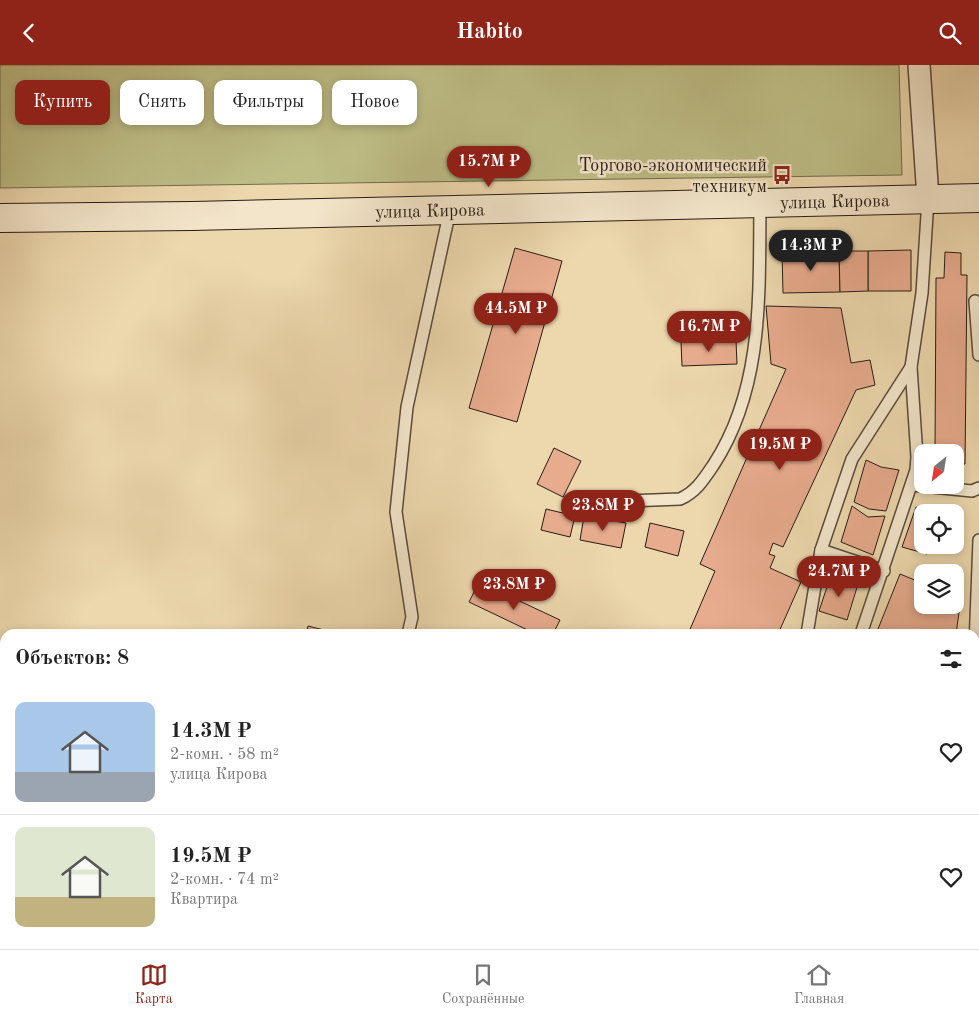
<!DOCTYPE html>
<html lang="ru">
<head>
<meta charset="utf-8">
<style>
  :root { --surface:#fff; --page:#f2f2f2; --text:#222; --muted:#767676; --line:#e0e0e0; --accent:#8f2418 }
  body { margin:0; font-family:"Old Standard TT",serif; background:var(--page); color:var(--text); height:100vh; display:flex; flex-direction:column; font-size:19px; white-space:nowrap }
  * { box-sizing:border-box; margin:0 }
  p { font-size:16px; color:var(--muted) }
  .icon { flex:none; width:28px; height:28px; fill:none; stroke:currentColor; stroke-width:2; stroke-linecap:round; stroke-linejoin:round }
  .map { position:relative; flex:1; overflow:hidden }
  .side { position:absolute; left:0px; top:564px; width:980px; height:321px; display:flex; flex-direction:column; background:var(--surface); border-radius:15px 15px 0 0; box-shadow:0 2px 8px #0003 }
  .side>* { flex:none }
  .guide { position:absolute; left:15px; top:15px; width:500px; height:45px; display:flex; gap:10px }
  .needle { width:32px; rotate:210deg }
  .buttons { position:absolute; left:914px; top:379px; display:grid; gap:10px }
  .buttons a { display:grid; place-items:center; width:50px; height:50px; border-radius:10px; background:var(--surface); box-shadow:0 2px 8px #0003; font-size:25px }
  .price { position:absolute; translate:-50% -42px; padding:0 11px; border-radius:18px; background:var(--accent); color:#fff; font-size:16px; line-height:32px; filter:drop-shadow(0 1px 2px #0008) }
  .price::after { content:''; position:absolute; left:50%; top:30px; width:15px; height:11px; margin-left:-8px; background:inherit; clip-path:polygon(0 0,100% 0,50% 100%) }
  .price.current { background:#222; color:#fff }
  ul { padding:0; list-style:none }
  li { display:flex; align-items:center; gap:15px; height:125px; padding:0 15px }
  li+li { border-top:1px solid var(--line) }
  li span { display:grid; place-items:center; flex:none; width:140px; height:100px; border-radius:10px; color:#555 }
  li>.icon { margin-inline-start:auto }
  span .icon { width:60px; height:60px; fill:#fffc; stroke-width:1 }
  li b { font-size:21px }
  h2 { display:flex; justify-content:space-between; align-items:center; height:60px; padding:0 15px; font-size:21px }
  .tag { padding:0 18px; border-radius:10px; background:var(--surface); box-shadow:0 2px 8px #0003; font-size:18px; line-height:45px }
  .tag.current { background:var(--accent); color:#fff }
  header { display:flex; justify-content:space-between; align-items:center; height:65px; padding:0 15px; background:var(--accent); color:#fff; font-size:22px; font-weight:700 }
  .tab-bar { display:flex; justify-content:space-around; align-items:center; height:70px; border-top:1px solid var(--line); background:var(--surface); font-size:14px; color:var(--muted) }
  .tab-bar a { display:grid; justify-items:center; gap:2px }
  .tab-bar .current { color:var(--accent) }
  .map>svg:first-child { display:block }
</style>
</head>
<body>
<header><svg class="icon" aria-label="back" viewBox="0 0 24 24"><path d="M15 5l-7 7 7 7"/></svg>Habito<svg class="icon" aria-label="search" viewBox="0 0 24 24"><circle cx="10" cy="10" r="6"/><path d="M15 15l6 6"/></svg></header>
<div class="map">
<svg width="979" height="884" viewBox="0 0 979 884">
  <rect width="100%" height="100%" fill="#edd7ad"/>
  <filter id="stains"><feTurbulence type="fractalNoise" baseFrequency=".004" numOctaves="4"/><feColorMatrix values="0 0 0 0 .2 0 0 0 0 .09 0 0 0 0 .02 0 0 0 .5 -.17"/></filter>
  <radialGradient id="worn" r=".72"><stop offset=".6" stop-color="#630" stop-opacity="0"/><stop offset="1" stop-color="#630" stop-opacity=".3"/></radialGradient>
  <!-- green -->
  <polygon fill="#bebd86" stroke="#726c4e" points="0,0 899,0 902,110 0,123"/>
  <!-- building -->
  <g fill="#e7ab8d" stroke="#271c15">
    <polygon points="515,183 562,196 517,357 469,343"/>
    <polygon points="911,185 911,226 868,226 868,186"/>
    <polygon points="839,186 840,227 783,228 782,187"/>
    <polygon points="839,186 868,186 868,226 840,227"/>
    <polygon points="945,187 961,188 961,210 967,210 965,399 955,399 955,388 935,388 936,213 944,213"/>
    <polygon points="766,241 841,243 851,298 870,295 875,320 856,325 783,482 773,478 769,489 775,491 770,503 801,517 778,569 688,569 715,506 700,499 786,304 771,299"/>
    <polygon points="736,276 737,299 682,301 681,277"/>
    <polygon points="554,383 581,396 563,432 537,419"/>
    <polygon points="866,395 881,402 899,405 886,446 869,444 854,437"/>
    <polygon points="852,441 868,452 885,451 873,490 841,477"/>
    <polygon points="916,442 935,448 922,448 922,480 930,480 927,489 902,482"/>
    <polygon points="546,444 575,451 570,472 541,465"/>
    <polygon points="584,451 626,458 621,483 580,475"/>
    <polygon points="650,458 684,466 678,491 645,482"/>
    <polygon points="900,509 922,518 922,540 955,540 955,530 961,533 956,569 876,569"/>
    <polygon points="831,510 858,519 847,555 819,546"/>
    <polygon points="479,517 560,555 553,569 536,569 469,537"/>
    <polygon points="308,561 340,569 306,569"/>
    <polygon points="979,631 979,725 975,732 975,638"/>
  </g>
  <g fill="none" stroke-linecap="round" stroke-linejoin="round">
    <!-- lane casing -->
    <g stroke="#584b3b" stroke-width="14">
      <g id="lane">
        <polyline points="975,236 979,290"/>
        <polyline points="912,420 972,426 979,423"/>
        <path d="M 576,438 L 680,434 C 696,427 704,414 714,399 C 764,322 759,227 760,139"/>
        <polyline points="821,485 884,506"/>
        <polyline points="408,569 412,552 396,447 407,342 450,145"/>
        <polyline points="807,569 821,485 852,394 911,302"/>
        <polyline points="861,569 916,405 917,392 911,302 922,228 928,134"/>
        <polyline points="975,580 979,475"/>
      </g>
    </g>
    <!-- street casing -->
    <g stroke="#584b3b" stroke-width="24">
      <polyline id="street" points="919,0 928,133"/>
    </g>
    <!-- secondary casing -->
    <g stroke="#271c15" stroke-width="30">
      <g id="secondary">
        <path id="s1" d="M 0,153 L 192,151 L 979,133"/>
      </g>
    </g>
    <!-- lane -->
    <use href="#lane" stroke="#f3e5ca" stroke-width="11"/>
    <!-- street -->
    <use href="#street" stroke="#f3e5ca" stroke-width="21"/>
    <!-- secondary -->
    <use href="#secondary" stroke="#f3e5ca" stroke-width="28"/>
    <!-- rail casing -->
    <g stroke="#271c15" stroke-width="5.5">
      <g id="rail">
        <polyline points="975,857 979,853"/>
        <polyline points="950,884 954,880"/>
      </g>
    </g>
    <!-- rail -->
    <use href="#rail" stroke="#f3e5ca" stroke-width="4" stroke-dasharray="11" stroke-linecap="butt"/>
  </g>
  <!-- icons -->
  <defs>
    <g id="bus-bare" transform="scale(1.5)"><path d="M-5-6H5V4H4V6H2V4H-2V6H-4V4H-5ZM-3.5-4V0h7V-4ZM-3.5 1.2v1.5H-2V1.2ZM2 1.2v1.5H3.5V1.2Z" fill="#8f2418" stroke="#f3e5ca" stroke-width="2.5" paint-order="stroke"/></g>
  </defs>
  <g fill-rule="evenodd">
    <use href="#bus-bare" x="782" y="110"/>
  </g>
  <g text-anchor="middle" stroke-width="5" stroke-linejoin="round" paint-order="stroke">
    <!-- poi labels -->
    <g font-size="18" fill="#271c15" stroke="#f3e5ca" text-anchor="end">
      <text x="767" y="106">Торгово-экономический<tspan x="767" dy="21">техникум</tspan></text>
    </g>
    <!-- street labels -->
    <g font-size="18" fill="#271c15" stroke="#f3e5ca">
      <text dy="6" stroke="none"><textPath href="#s1" startOffset="835">улица Кирова</textPath></text>
      <text dy="6" stroke="none"><textPath href="#s1" startOffset="430">улица Кирова</textPath></text>
    </g>
  </g>
  <rect width="100%" height="100%" filter="url(#stains)"/>
  <rect width="100%" height="100%" fill="url(#worn)"/>
</svg>
<div class="buttons">
<a><svg class="needle" viewBox="-14 -14 28 28"><path d="M0-13l5 13h-10z" fill="#e53935"/><path d="M0 13l5-13h-10z" fill="#767676"/></svg></a>
<a><svg class="icon" aria-label="locate" viewBox="0 0 24 24"><circle cx="12" cy="12" r="6"/><path d="M12 2v4M12 18v4M2 12h4M18 12h4"/></svg></a>
<a><svg class="icon" aria-label="layers" viewBox="0 0 24 24"><path d="M12 4l9 5-9 5-9-5zM3 14l9 5 9-5"/></svg></a>
</div>
<b class="price" style="left:489px;top:123px">15.7M ₽</b>
<b class="price current" style="left:811px;top:207px">14.3M ₽</b>
<b class="price" style="left:516px;top:270px">44.5M ₽</b>
<b class="price" style="left:709px;top:288px">16.7M ₽</b>
<b class="price" style="left:780px;top:406px">19.5M ₽</b>
<b class="price" style="left:603px;top:467px">23.8M ₽</b>
<b class="price" style="left:839px;top:533px">24.7M ₽</b>
<b class="price" style="left:514px;top:546px">23.8M ₽</b>
<div class="guide">
<a class="tag current">Купить</a>
<a class="tag">Снять</a>
<a class="tag">Фильтры</a>
<a class="tag">Новое</a>
</div>
<section class="side">
<h2>Объектов: 8<svg class="icon" aria-label="filters" viewBox="0 0 24 24"><path d="M4 7h16M4 17h16"/><circle cx="9" cy="7" r="2"/><circle cx="15" cy="17" r="2"/></svg></h2>
<ul>
<li><span style="background:linear-gradient(#a9c7e8 70%,#9aa5b1 0)"><svg class="icon" aria-label="home" viewBox="0 0 24 24"><path d="M3 11l9-7 9 7M6 9v11h12V9"/></svg></span><div><b>14.3M ₽</b><p>2-комн. · 58 m²</p><p>улица Кирова</p></div><svg class="icon" aria-label="heart" viewBox="0 0 24 24"><path d="M12 20l-8-8c-3-5 5-10 8-4 3-6 11-1 8 4z"/></svg></li>
<li><span style="background:linear-gradient(#dfe7d0 70%,#c2b280 0)"><svg class="icon" aria-label="home" viewBox="0 0 24 24"><path d="M3 11l9-7 9 7M6 9v11h12V9"/></svg></span><div><b>19.5M ₽</b><p>2-комн. · 74 m²</p><p>Квартира</p></div><svg class="icon" aria-label="heart" viewBox="0 0 24 24"><path d="M12 20l-8-8c-3-5 5-10 8-4 3-6 11-1 8 4z"/></svg></li>
</ul>
</section>
</div>
<nav class="tab-bar">
<a class="current"><svg class="icon" aria-label="map" viewBox="0 0 24 24"><path d="M3 6l6-2 6 2 6-2v14l-6 2-6-2-6 2zM9 4v14M15 6v14"/></svg>Карта</a>
<a><svg class="icon" aria-label="saved" viewBox="0 0 24 24"><path d="M7 4h10v16l-5-4-5 4z"/></svg>Сохранённые</a>
<a><svg class="icon" aria-label="home" viewBox="0 0 24 24"><path d="M3 11l9-7 9 7M6 9v11h12V9"/></svg>Главная</a>
</nav>
</body>
</html>
